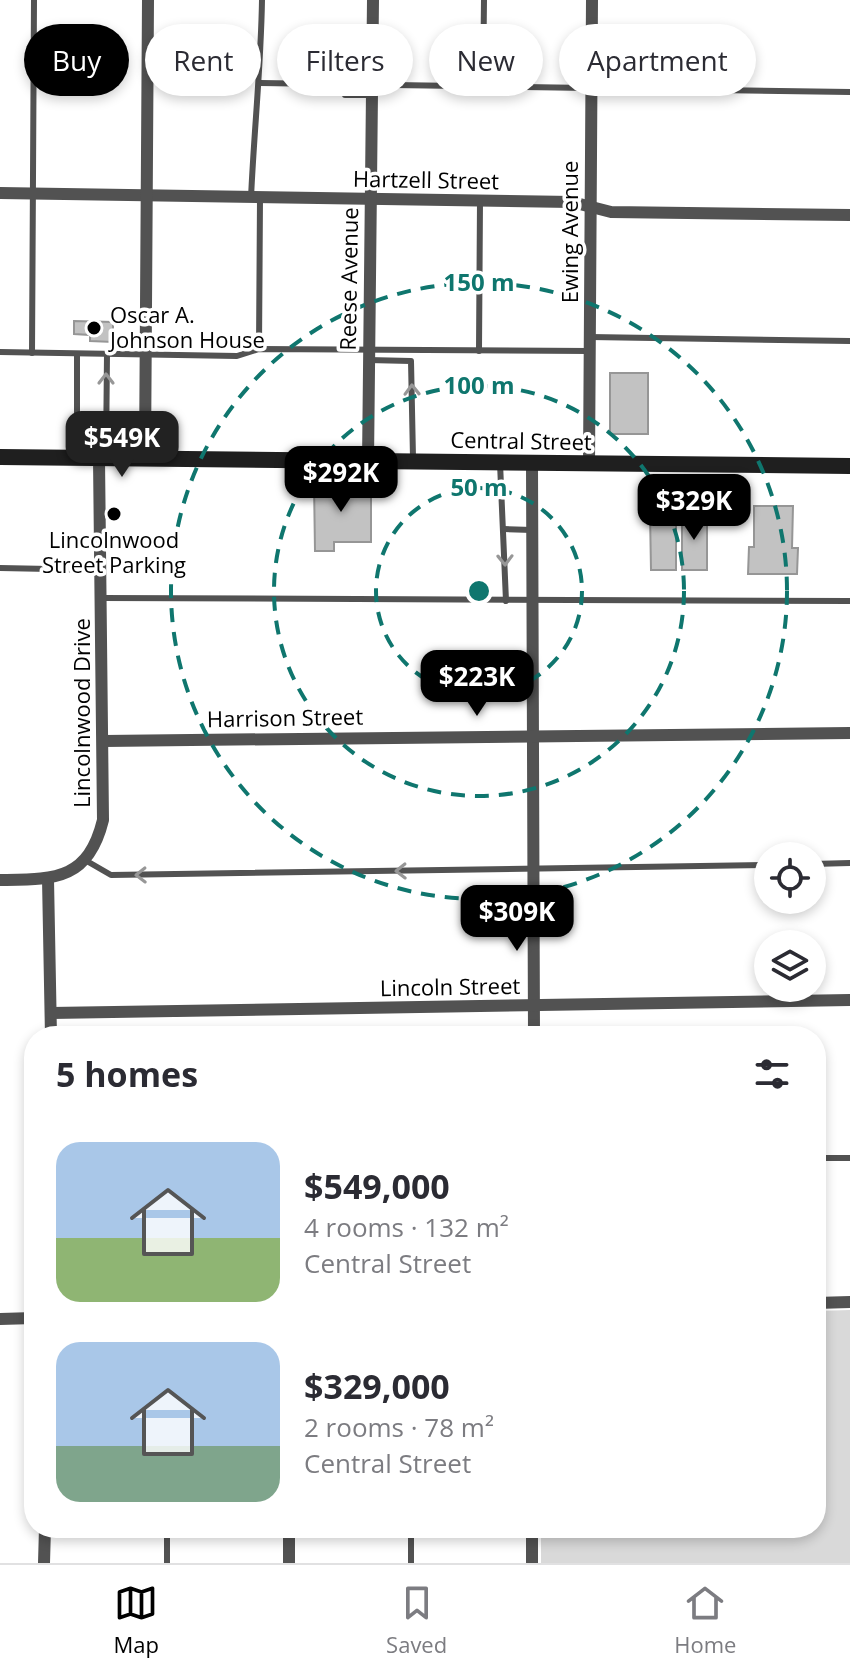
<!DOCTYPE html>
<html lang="en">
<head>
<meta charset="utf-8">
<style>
  :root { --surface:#fff; --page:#f7f7f7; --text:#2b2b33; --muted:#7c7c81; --line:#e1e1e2; --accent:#000 }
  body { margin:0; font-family:"Open Sans",sans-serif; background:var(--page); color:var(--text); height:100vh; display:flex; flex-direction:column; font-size:30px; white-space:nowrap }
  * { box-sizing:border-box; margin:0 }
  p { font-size:26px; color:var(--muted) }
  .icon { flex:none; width:44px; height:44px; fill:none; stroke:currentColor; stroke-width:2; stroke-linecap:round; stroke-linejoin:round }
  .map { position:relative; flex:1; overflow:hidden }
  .panel { position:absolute; left:24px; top:1026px; width:802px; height:512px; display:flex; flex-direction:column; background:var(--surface); border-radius:32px; box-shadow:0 4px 12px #0003 }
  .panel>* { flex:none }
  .guide { position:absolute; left:24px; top:24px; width:802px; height:72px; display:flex; gap:16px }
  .controls { position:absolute; left:754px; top:842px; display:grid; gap:16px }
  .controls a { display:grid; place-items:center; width:72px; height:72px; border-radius:50%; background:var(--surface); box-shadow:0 4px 12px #0003; font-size:40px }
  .price { position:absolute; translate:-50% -68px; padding:0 18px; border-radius:16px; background:var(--accent); color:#fff; font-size:26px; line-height:52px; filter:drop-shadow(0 2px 4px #0008) }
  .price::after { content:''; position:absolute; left:50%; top:48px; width:24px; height:18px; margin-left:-12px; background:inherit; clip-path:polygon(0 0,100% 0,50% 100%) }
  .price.active { background:#222; color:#fff }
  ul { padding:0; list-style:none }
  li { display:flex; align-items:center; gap:24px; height:200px; padding:0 32px }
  li span { display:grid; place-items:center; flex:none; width:224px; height:160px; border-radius:24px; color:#555 }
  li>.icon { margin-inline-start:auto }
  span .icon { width:96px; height:96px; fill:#fffc; stroke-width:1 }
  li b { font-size:34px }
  h2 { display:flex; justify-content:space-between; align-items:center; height:96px; padding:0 32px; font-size:34px }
  .pill { padding:0 28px; border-radius:36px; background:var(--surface); box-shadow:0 4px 12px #0003; font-size:28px; line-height:72px }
  .pill.active { background:var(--accent); color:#fff }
  .menu { display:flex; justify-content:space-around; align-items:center; height:112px; border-top:2px solid var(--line); background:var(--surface); font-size:22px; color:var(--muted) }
  .menu a { display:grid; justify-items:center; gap:4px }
  .menu .active { color:var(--accent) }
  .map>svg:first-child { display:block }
</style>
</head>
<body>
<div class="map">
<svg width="850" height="1563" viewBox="0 0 850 1563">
  <rect width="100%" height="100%" fill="#fff"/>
  <!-- green -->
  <polygon fill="#d9d9d9" points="850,1310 850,1563 541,1563 541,1528 816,1528 816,1311"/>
  <!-- building -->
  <g fill="#c2c2c2" stroke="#969696" stroke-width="2">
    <polygon points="74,321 113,322 113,342 90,341 90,335 74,334"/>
    <rect x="610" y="373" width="38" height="61"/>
    <polygon points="314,483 365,483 365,491 371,491 371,542 334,542 334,551 315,551"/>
    <polygon points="754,506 793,506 792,548 798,548 797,574 748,574 749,547 754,547"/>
    <polygon points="650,513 676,513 676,570 651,570"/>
    <rect x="682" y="513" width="25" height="57"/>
  </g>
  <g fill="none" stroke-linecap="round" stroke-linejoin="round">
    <!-- lane -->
    <g stroke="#525252" stroke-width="6">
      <polyline points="260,83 850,92"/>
      <polyline points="345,85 345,95 371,95"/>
      <polyline points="483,87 484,0"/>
      <path d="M 251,198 C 254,131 261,66 262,0"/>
      <polyline points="590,337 850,341"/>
      <polyline points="259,349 260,198"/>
      <polyline points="479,351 480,201"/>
      <polyline points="0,352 237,356 259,349 589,351"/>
      <polyline points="32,353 34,0"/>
      <polyline points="368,360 411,361 413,458"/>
      <polyline points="77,455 77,354"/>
      <polyline points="106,455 107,354"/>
      <polyline points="500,463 506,601"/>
      <polyline points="504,529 532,530"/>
      <polyline points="0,568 100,570"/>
      <polyline points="102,598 850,601"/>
      <polyline points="85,860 111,875 768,865"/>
      <polyline points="812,864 850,863"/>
      <polyline points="816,1158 850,1158"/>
      <polyline points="167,1563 167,1528"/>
      <polyline points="411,1563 411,1528"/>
    </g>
    <!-- street -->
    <g stroke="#525252" stroke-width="12">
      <polyline points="0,193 572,202 611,212 850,215"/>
      <polyline points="145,459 148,0"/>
      <polyline points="368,462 373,0"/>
      <polyline points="532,463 534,1036"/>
      <polyline points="589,464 592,0"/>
      <polyline points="104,741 850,733"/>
      <polyline points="48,879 51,1036"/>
      <path d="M 0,880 C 54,879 88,881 103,820 L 99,459"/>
      <polyline points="51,1013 850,1000"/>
      <polyline points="816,1303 850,1302"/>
      <polyline points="0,1319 34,1318"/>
      <polyline points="44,1563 45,1528"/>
      <polyline points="289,1563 289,1528"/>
      <polyline points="532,1563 532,1528"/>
    </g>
    <!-- secondary -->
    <polyline stroke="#1f1f1f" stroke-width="16" points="0,457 850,466"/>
  </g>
  <!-- one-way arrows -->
  <defs><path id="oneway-chevron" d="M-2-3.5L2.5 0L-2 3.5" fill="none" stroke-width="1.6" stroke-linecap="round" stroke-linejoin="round" transform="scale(2)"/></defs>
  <g stroke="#979797">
    <use href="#oneway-chevron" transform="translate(106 379) rotate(-90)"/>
    <use href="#oneway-chevron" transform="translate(412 390) rotate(-91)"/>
    <use href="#oneway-chevron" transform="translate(505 560) rotate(89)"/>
    <use href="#oneway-chevron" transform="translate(401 871) rotate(179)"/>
    <use href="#oneway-chevron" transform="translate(141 875) rotate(179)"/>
  </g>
  <!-- distance rings -->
  <g fill="none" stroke="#0f766e" stroke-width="4" stroke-dasharray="14 10">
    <circle cx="479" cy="591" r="103"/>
    <circle cx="479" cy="591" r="205"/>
    <circle cx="479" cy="591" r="308"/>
  </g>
  <!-- markers -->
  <g fill="#000" stroke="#fff" stroke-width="3">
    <circle cx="94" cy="328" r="8"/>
    <circle cx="114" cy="514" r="8"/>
  </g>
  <g text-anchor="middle" stroke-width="7" stroke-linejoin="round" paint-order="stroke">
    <!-- street labels -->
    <g font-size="22" fill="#000" stroke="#fff">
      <text transform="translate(426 180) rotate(1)" y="8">Hartzell Street</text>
      <text transform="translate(570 232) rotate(-90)" y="8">Ewing Avenue</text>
      <text transform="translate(349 279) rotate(-89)" y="8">Reese Avenue</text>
      <text transform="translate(521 441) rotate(1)" y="8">Central Street</text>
      <text transform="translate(82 713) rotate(-90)" y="8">Lincolnwood Drive</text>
      <text transform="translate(285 718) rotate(-1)" y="8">Harrison Street</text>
      <text transform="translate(450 987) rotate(-1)" y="8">Lincoln Street</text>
    </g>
    <!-- poi labels -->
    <g font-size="22" fill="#000" stroke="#fff" text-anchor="start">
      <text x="110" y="323">Oscar A.<tspan x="110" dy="25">Johnson House</tspan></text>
      <text x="114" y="548" text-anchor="middle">Lincolnwood<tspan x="114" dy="25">Street Parking</tspan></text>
    </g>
  </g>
  <circle cx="479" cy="591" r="12" fill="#0f766e" stroke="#fff" stroke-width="4"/>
  <g font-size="24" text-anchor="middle" font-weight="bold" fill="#0f766e" stroke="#fff" stroke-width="7" stroke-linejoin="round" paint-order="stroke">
    <text x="479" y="291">150 m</text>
    <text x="479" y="394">100 m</text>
    <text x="479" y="496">50 m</text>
  </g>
</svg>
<div class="controls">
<a><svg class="icon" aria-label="locate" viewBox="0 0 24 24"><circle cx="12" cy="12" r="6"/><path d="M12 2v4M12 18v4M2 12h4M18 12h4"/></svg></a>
<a><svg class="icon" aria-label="layers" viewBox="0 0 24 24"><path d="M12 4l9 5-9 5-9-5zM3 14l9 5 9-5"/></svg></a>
</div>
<b class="price active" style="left:122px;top:479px">$549K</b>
<b class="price" style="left:341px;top:514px">$292K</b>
<b class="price" style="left:694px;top:542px">$329K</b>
<b class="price" style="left:477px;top:718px">$223K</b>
<b class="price" style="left:517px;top:953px">$309K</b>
<div class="guide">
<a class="pill active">Buy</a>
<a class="pill">Rent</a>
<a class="pill">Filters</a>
<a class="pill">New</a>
<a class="pill">Apartment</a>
</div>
<section class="panel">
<h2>5 homes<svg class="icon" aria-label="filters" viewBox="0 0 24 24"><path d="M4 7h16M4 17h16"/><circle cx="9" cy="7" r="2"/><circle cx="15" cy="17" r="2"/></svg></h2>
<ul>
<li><span style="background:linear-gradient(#a9c7e8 60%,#8fb573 0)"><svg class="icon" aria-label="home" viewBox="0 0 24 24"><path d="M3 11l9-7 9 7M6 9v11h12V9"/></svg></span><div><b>$549,000</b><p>4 rooms · 132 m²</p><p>Central Street</p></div></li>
<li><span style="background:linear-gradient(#a9c7e8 65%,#7fa58c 0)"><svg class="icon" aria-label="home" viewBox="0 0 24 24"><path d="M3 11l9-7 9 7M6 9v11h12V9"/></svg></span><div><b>$329,000</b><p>2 rooms · 78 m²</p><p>Central Street</p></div></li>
</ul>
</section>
</div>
<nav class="menu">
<a class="active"><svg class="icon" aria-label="map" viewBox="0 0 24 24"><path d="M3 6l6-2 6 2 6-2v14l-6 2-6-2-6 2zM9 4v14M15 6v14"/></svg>Map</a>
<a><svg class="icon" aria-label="saved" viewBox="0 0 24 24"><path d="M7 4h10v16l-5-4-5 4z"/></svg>Saved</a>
<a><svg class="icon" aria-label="home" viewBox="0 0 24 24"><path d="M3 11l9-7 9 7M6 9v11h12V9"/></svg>Home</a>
</nav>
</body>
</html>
